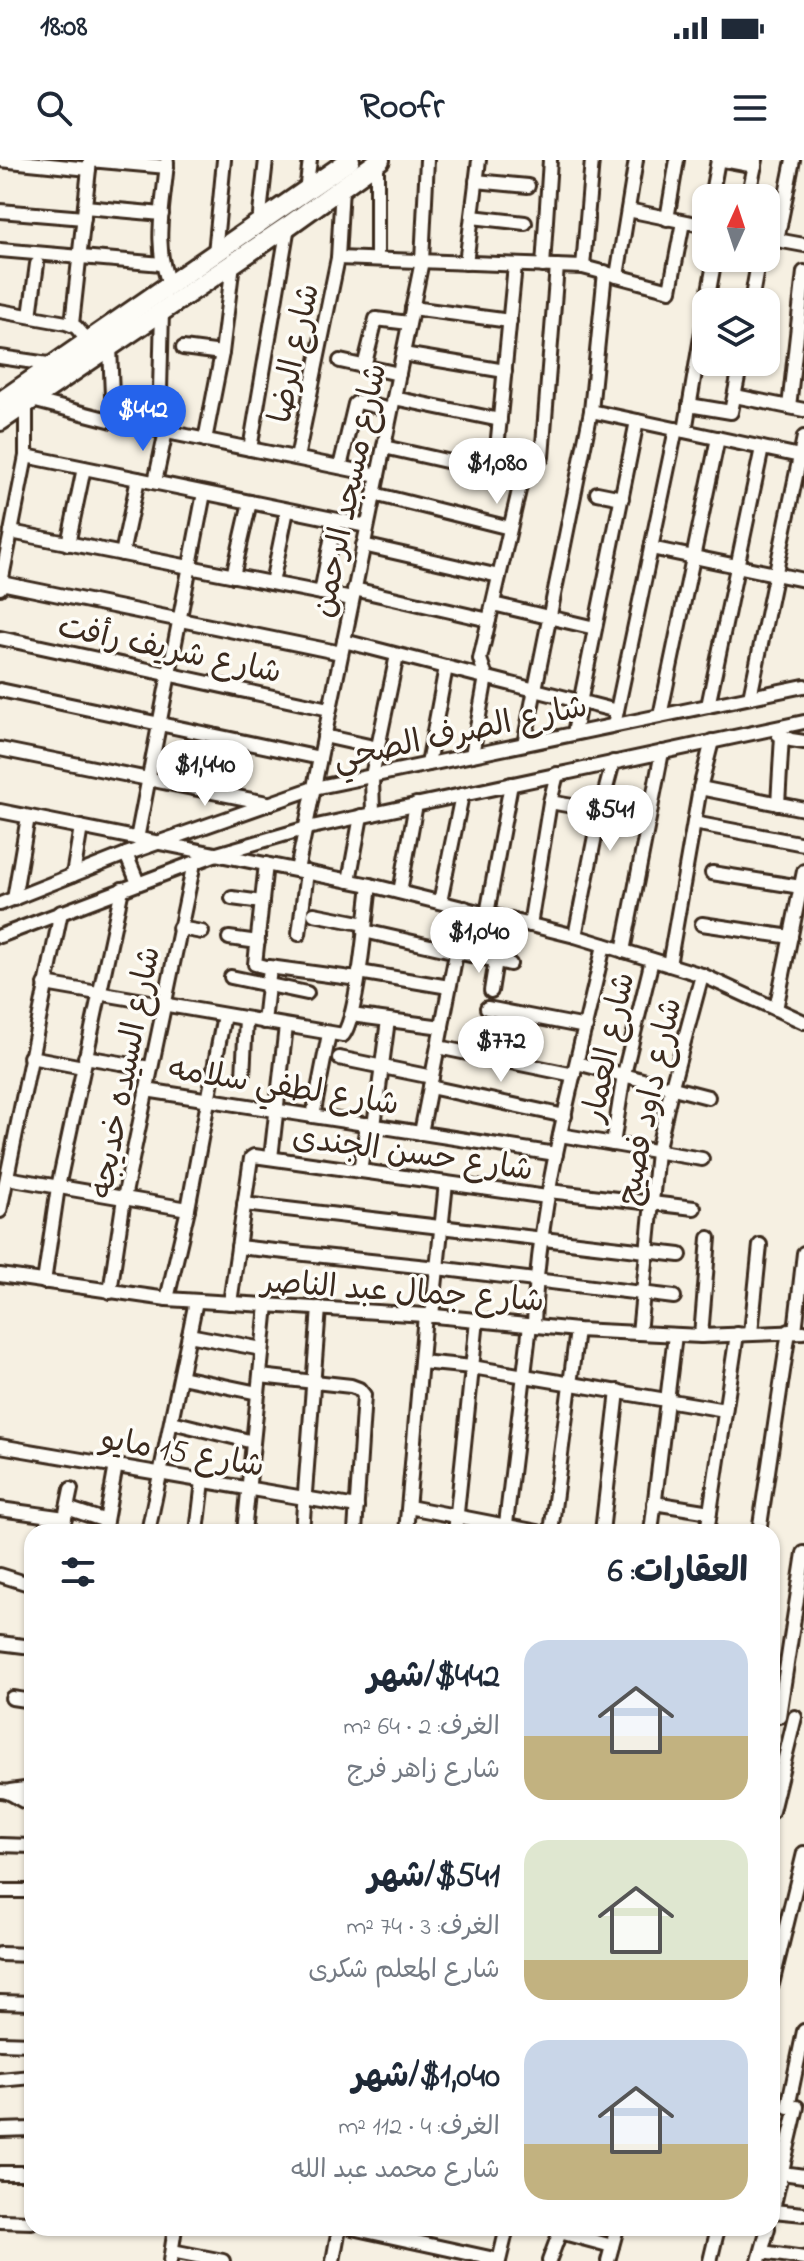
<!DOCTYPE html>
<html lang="ar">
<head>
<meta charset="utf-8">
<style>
  :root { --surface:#fff; --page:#f2f2f3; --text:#1f2937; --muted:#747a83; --accent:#2563eb }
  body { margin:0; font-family:"Indie Flower","Playpen Sans Arabic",sans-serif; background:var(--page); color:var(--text); direction:rtl; height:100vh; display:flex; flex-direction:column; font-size:30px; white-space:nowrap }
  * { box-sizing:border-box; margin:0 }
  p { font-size:26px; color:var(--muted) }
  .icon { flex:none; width:44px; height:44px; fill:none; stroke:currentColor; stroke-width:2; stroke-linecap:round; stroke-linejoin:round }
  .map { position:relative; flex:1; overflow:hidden; direction:ltr }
  .panel { position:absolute; left:24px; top:1364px; width:756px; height:712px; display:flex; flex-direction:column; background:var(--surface); border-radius:24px; box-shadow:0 2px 6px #0004; direction:rtl }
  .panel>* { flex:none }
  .needle { width:52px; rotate:3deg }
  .fabs { position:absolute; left:692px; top:24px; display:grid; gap:16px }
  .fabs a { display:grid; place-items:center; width:88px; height:88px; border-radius:16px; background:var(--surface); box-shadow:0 2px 6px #0004; font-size:40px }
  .price { position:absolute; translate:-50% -68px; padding:0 18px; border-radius:28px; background:#fff; color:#222; font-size:26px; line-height:52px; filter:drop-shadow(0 2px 4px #0008) }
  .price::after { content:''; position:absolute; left:50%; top:48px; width:24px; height:18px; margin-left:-12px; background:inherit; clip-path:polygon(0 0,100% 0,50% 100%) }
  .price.selected { background:var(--accent); color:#fff }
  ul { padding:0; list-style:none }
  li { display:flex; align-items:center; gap:24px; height:200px; padding:0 32px }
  li span { display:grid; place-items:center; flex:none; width:224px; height:160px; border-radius:24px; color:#555 }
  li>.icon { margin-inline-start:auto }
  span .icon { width:96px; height:96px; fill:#fffc; stroke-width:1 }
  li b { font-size:34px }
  h2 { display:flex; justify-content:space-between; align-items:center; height:96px; padding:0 32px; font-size:34px }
  .status { display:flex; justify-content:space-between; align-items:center; height:56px; padding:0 40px; background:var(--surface); direction:ltr }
  .status svg { height:22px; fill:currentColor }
  header { display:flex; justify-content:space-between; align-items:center; height:104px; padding:0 32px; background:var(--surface); font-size:36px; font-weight:700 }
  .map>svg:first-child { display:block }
</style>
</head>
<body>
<div class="status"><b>18:08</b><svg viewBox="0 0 49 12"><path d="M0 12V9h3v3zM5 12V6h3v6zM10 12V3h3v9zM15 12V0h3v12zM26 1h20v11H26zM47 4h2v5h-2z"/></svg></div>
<header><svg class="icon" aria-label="menu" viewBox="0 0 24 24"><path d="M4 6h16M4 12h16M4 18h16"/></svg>Roofr<svg class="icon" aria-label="search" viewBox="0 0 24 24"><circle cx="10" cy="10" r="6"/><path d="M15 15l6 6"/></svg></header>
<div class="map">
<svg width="804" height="2101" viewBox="0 0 804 2101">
  <rect width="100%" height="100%" fill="#f6f0e2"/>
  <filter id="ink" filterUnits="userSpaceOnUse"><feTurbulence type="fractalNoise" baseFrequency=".0125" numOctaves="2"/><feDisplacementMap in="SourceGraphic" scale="16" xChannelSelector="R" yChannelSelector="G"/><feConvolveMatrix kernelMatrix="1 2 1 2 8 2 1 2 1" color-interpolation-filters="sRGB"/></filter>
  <g filter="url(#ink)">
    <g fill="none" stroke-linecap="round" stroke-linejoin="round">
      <!-- street casing -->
      <g stroke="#3b2a1e" stroke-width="18">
        <g id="street">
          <polyline points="0,0 89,9"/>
          <polyline points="723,0 755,6"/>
          <path d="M 167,2 C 164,43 152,87 170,125"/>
          <polyline points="476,21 528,26"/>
          <polyline points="306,31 310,0"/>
          <polyline points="711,38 718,0"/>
          <polyline points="748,38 756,0"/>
          <polyline points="85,47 162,54"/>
          <polyline points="628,50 706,66"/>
          <polyline points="0,51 84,58"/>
          <polyline points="472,57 525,63"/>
          <polyline points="667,59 677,0"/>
          <polyline points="259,63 266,0"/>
          <polyline points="766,78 804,85"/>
          <polyline points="777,80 793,0"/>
          <polyline points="0,90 162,104"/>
          <polyline points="215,93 224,0"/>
          <polyline points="338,98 583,107 670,130 683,62"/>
          <polyline points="377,99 377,2"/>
          <polyline points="466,103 479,0"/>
          <polyline points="543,106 550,0"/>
          <polyline points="583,107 592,0"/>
          <polyline points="617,116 636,0"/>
          <polyline points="707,142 715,98"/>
          <polyline points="751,142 759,98"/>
          <polyline points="412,148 510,161"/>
          <polyline points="0,151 66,163 76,167 89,182"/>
          <polyline points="30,156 37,104"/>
          <polyline points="72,164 90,0 167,7"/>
          <polyline points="110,186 113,261"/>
          <polyline points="183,188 222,193"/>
          <polyline points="403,194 505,211"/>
          <polyline points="0,197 55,205"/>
          <polyline points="340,201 399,214"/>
          <polyline points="364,207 376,159 409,163"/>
          <polyline points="735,236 804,250"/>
          <polyline points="394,238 500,260"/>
          <polyline points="32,240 113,261 378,315"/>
          <polyline points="689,245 731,252 741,202"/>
          <polyline points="789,247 804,112"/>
          <polyline points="591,251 800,296"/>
          <polyline points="159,270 162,151"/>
          <polyline points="685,271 706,148"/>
          <polyline points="498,278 515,105"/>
          <polyline points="205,280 222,193 233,103"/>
          <polyline points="384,287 522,318"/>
          <polyline points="250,289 288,66"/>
          <polyline points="26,296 367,366"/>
          <polyline points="297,298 338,98 342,27"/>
          <polyline points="340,307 355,244 358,242 391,250"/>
          <polyline points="155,322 166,271"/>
          <polyline points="597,333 622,338"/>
          <polyline points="374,334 510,368"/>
          <polyline points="11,372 352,439"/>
          <polyline points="68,384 84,308"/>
          <polyline points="363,385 499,416"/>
          <polyline points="651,388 804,420"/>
          <polyline points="122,394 138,319"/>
          <polyline points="233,416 250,342"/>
          <polyline points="1,423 341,493"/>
          <polyline points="272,423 287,350"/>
          <polyline points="0,428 26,296 26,244"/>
          <polyline points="354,429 489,460"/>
          <polyline points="321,433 335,360"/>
          <polyline points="493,444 595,468"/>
          <polyline points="0,478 329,549"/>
          <polyline points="344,481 617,551"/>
          <polyline points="0,530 320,598"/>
          <polyline points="750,537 804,277"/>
          <polyline points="708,546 762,288"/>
          <polyline points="660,556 718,278"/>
          <polyline points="614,565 676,269"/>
          <polyline points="574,573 637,261"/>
          <polyline points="778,574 791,580 804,582"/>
          <polyline points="324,576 378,588"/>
          <polyline points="524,584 591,251 605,112"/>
          <polyline points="0,589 267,643"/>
          <polyline points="472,595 486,517 480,499 526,300 542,297 557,106"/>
          <polyline points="428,604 446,507"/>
          <polyline points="700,628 804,649"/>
          <polyline points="550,642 600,651"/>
          <polyline points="778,644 782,576"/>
          <polyline points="0,651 370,725 575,776 702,815 804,862"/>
          <polyline points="373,654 372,616 397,495"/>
          <polyline points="694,663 804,684"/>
          <polyline points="137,679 204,333"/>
          <polyline points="126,694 138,723"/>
          <polyline points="297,710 422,101 427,0"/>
          <polyline points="712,713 801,727"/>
          <polyline points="73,715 81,667"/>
          <polyline points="349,721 361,656"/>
          <polyline points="400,732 416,644"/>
          <polyline points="232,738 262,742"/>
          <polyline points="14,739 28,657"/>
          <polyline points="440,742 462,635"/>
          <polyline points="0,744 126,694 314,628 804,526"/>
          <polyline points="314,754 365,764"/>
          <polyline points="487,754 511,624"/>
          <polyline points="702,764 791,777"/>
          <polyline points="530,765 550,642 557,614"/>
          <polyline points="179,768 202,772"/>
          <polyline points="364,771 510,804"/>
          <polyline points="299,774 307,712"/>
          <polyline points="0,776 217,694 307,668 804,562"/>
          <polyline points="575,776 600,651 613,602"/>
          <polyline points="229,778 258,782"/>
          <polyline points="623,791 662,592"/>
          <polyline points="669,805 700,628 712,581"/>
          <polyline points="269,807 358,819"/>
          <polyline points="359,812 449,827"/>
          <polyline points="231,817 307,833"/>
          <path d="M 45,824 L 343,875 C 358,856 366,754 370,725"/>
          <polyline points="491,831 496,800"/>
          <polyline points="487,848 586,867"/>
          <polyline points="776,849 804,711"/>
          <polyline points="351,855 442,867"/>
          <polyline points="264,862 270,808 255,804 266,704"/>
          <polyline points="438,887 574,915"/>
          <polyline points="30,897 83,907"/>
          <polyline points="85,897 150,908"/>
          <polyline points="339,898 432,917"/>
          <polyline points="577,903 708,937"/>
          <polyline points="243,916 246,859"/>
          <polyline points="430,927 565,956"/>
          <polyline points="146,930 556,994"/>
          <polyline points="313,956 329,874"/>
          <polyline points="374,966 388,860"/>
          <polyline points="421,973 465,748"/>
          <polyline points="560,975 702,999"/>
          <polyline points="613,984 624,914 652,800"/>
          <polyline points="271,998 286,866"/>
          <polyline points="360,1011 367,964"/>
          <polyline points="7,1018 188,1049"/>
          <polyline points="549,1031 694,1048"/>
          <polyline points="244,1044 680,1095"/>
          <polyline points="0,1051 61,752"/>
          <polyline points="238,1087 437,1108 674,1137"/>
          <polyline points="0,1115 167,1139 425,1155 577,1170 701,1176 804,1172"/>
          <polyline points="44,1122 58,1027 122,729"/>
          <polyline points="110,1132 124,1038 194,703"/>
          <polyline points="167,1139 188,1049 224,855"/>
          <polyline points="230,1143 251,998 254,996 547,1037"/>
          <polyline points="432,1156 446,1023"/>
          <path d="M 534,1165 C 538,1036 576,911 604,785"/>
          <polyline points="795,1171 804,1093"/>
          <polyline points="639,1173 657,992 672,926 702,815"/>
          <polyline points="751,1173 760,1085"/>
          <polyline points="189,1175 262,1189"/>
          <polyline points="701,1176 709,1078"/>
          <polyline points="421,1202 472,1207 725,1250"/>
          <polyline points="260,1216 351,1226 359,1229 364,1235 355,1372"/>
          <polyline points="181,1217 258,1233"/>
          <polyline points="172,1262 253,1282"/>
          <polyline points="0,1286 357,1347"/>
          <polyline points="654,1343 710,1352"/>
          <polyline points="409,1347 538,1372"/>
          <polyline points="67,1348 106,1361"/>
          <polyline points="0,1349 65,1358"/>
          <polyline points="62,1372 71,1329"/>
          <polyline points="104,1372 116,1305"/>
          <polyline points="148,1372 196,1141"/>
          <polyline points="197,1372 203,1321"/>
          <polyline points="244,1372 267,1145"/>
          <polyline points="302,1372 319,1148"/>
          <polyline points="406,1372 425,1155"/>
          <polyline points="455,1372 477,1160"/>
          <polyline points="505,1372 530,1165"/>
          <polyline points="551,1372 577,1170"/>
          <polyline points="602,1372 618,1231"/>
          <polyline points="651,1372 675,1175"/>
          <polyline points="707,1372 737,1174"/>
          <polyline points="759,1372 789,1171"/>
          <polyline points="0,1415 32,1425"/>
          <polyline points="0,1483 32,1487"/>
          <polyline points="12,1538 32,1541"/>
          <polyline points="779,1556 804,1393"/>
          <path d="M 0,1631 C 15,1631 18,1642 32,1644"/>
          <polyline points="10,1631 32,1628"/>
          <polyline points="772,1651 795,1557"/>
          <polyline points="0,1685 32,1686"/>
          <polyline points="0,1731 32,1731"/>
          <polyline points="0,1794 32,1795"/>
          <polyline points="772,1824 804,1693"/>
          <polyline points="0,1842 32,1843"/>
          <polyline points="0,1883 32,1884"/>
          <polyline points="0,1920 32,1917"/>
          <polyline points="788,1947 804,1871"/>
          <polyline points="0,1970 32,1969"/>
          <polyline points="0,2013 32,2013"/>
          <polyline points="782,2013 804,2016"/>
          <polyline points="773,2051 804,2054"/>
          <polyline points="772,2053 797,1947"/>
          <polyline points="0,2061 32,2062"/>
          <polyline points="352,2068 499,2100"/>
          <polyline points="172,2091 223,2101"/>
          <polyline points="762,2092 804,2098"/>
          <polyline points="170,2101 175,2068"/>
          <polyline points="333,2101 339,2068"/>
          <polyline points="499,2101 507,2068"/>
          <polyline points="549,2101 560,2072 612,2086"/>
          <polyline points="608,2101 617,2068"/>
          <polyline points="710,2101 718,2068"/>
          <polyline points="759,2101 768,2068"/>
        </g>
      </g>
      <!-- secondary casing -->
      <g stroke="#3b2a1e" stroke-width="24">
        <g id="secondary">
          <polyline points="0,242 350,0"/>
          <polyline points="0,261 288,66 380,0"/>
        </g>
      </g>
      <!-- street -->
      <use href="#street" stroke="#fdfcf7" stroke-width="12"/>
      <!-- secondary -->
      <use href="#secondary" stroke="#fdfcf7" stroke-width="18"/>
    </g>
  </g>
  <g text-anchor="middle" stroke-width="7" stroke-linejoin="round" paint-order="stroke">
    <!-- street labels -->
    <g font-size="32" fill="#3b2a1e" stroke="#fdfcf7">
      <text transform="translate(293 193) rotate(-78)" y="11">شارع الرضا</text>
      <text transform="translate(348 330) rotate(-78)" y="11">شارع مسجد الرحمن</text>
      <text transform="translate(170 488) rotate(12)" y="11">شارع شريف رأفت</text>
      <text transform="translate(460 571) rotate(-12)" y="11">شارع الصرف الصحي</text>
      <text transform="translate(607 887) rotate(-78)" y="11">شارع العمار</text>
      <text transform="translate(124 912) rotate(-79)" y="11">شارع السيده خديجه</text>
      <text transform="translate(284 925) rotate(9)" y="11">شارع لطفي سلامه</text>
      <text transform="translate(648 941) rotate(-78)" y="11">شارع داود فصيح</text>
      <text transform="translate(413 992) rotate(8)" y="11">شارع حسن الجندى</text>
      <text transform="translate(403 1130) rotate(4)" y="11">شارع جمال عبد الناصر</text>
      <text transform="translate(183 1291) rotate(10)" y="11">شارع 15 مايو</text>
    </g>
  </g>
</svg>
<div class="fabs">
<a><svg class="needle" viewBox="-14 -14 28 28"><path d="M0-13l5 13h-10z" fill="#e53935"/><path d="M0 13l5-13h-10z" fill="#747a83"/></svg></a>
<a><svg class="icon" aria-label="layers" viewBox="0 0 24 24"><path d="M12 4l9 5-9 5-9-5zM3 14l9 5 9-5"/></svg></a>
</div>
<b class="price selected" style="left:143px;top:293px">$442</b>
<b class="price" style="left:497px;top:346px">$1,080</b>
<b class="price" style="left:205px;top:648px">$1,440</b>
<b class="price" style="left:610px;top:693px">$541</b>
<b class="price" style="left:479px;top:815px">$1,040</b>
<b class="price" style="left:501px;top:924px">$772</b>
<section class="panel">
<h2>العقارات: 6<svg class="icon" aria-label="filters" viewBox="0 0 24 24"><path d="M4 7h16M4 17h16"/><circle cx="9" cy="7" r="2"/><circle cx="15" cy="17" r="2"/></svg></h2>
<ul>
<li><span style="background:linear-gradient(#c9d6e8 60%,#c2b280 0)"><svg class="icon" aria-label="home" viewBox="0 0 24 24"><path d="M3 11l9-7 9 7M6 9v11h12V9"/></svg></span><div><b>$442/شهر</b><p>الغرف: 2 · 64 m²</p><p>شارع زاهر فرج</p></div></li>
<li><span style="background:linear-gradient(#dfe7d0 75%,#c2b280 0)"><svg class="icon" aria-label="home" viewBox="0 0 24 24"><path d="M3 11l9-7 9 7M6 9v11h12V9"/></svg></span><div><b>$541/شهر</b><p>الغرف: 3 · 74 m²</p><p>شارع المعلم شكرى</p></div></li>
<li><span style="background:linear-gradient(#c9d6e8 65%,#c2b280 0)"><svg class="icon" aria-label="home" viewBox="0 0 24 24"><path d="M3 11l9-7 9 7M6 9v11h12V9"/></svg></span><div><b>$1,040/شهر</b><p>الغرف: 4 · 112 m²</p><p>شارع محمد عبد الله</p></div></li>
</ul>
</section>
</div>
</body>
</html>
